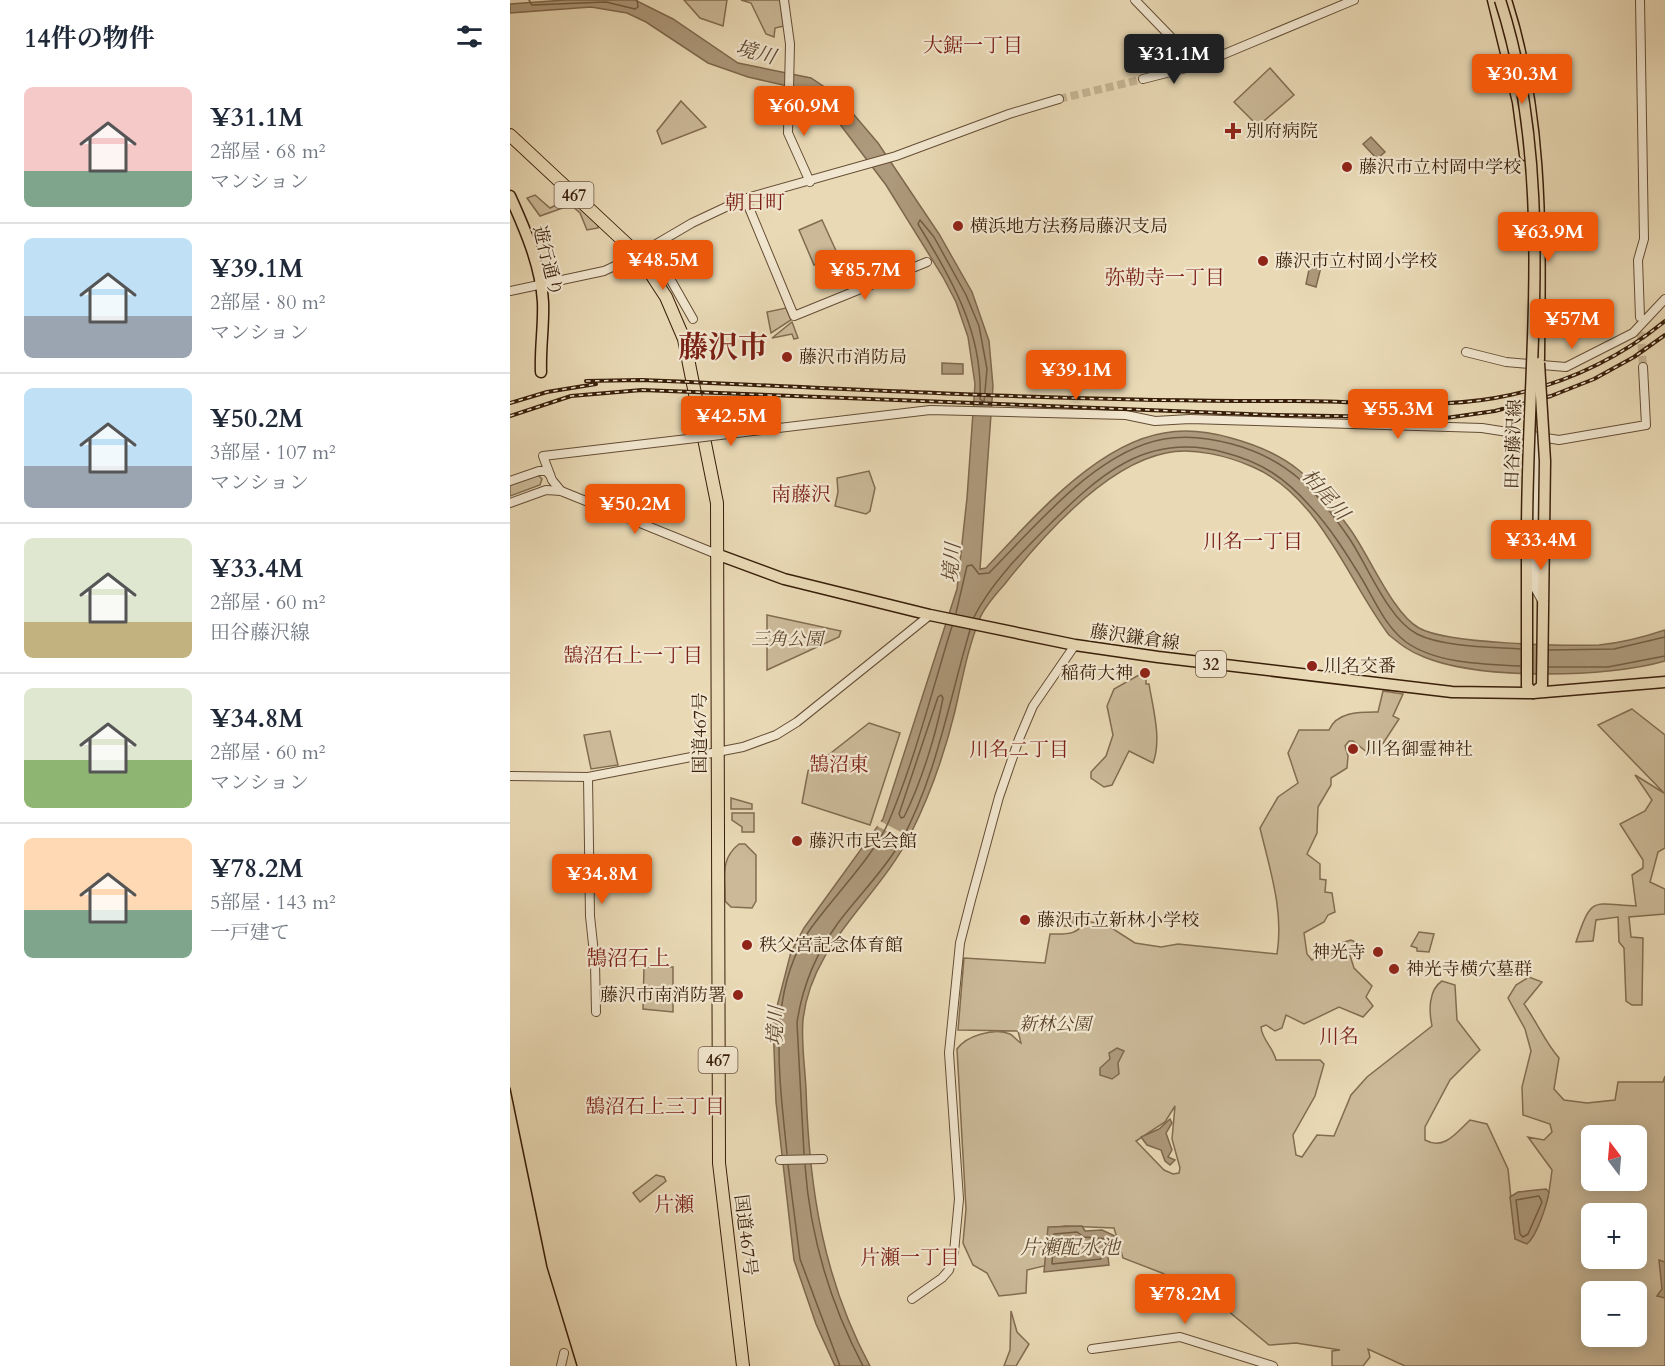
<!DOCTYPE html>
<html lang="ja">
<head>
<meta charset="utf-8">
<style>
  :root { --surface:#fff; --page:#f2f2f3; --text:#1f2937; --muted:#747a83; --line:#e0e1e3; --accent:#ea580c }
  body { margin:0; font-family:Cardo,"Noto Serif JP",serif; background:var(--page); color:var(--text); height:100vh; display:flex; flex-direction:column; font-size:22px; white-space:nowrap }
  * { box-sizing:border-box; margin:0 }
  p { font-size:20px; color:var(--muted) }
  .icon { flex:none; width:33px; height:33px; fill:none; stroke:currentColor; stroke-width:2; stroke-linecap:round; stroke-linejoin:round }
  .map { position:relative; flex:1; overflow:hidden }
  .side { display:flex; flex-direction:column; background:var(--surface); width:510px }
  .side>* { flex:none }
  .needle { width:39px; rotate:344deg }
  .fabs { position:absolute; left:1071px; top:1125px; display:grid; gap:12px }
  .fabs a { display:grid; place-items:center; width:66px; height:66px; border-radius:9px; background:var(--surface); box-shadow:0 3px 15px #0003; font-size:30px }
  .price { position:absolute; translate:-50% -51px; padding:0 14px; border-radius:6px; background:var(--accent); color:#fff; font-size:20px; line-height:39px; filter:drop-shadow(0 2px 3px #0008) }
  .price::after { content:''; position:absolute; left:50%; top:36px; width:18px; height:14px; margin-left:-9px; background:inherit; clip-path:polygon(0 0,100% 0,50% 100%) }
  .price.current { background:#222; color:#fff }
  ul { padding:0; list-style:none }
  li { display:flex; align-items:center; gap:18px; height:150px; padding:0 24px }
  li+li { border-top:2px solid var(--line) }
  li span { display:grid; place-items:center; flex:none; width:168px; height:120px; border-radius:9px; color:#555 }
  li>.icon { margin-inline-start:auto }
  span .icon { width:72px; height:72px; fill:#fffc; stroke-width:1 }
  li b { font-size:26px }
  h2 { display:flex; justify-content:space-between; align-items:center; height:72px; padding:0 24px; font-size:26px }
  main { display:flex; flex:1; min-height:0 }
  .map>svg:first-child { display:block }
</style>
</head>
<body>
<main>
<section class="side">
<h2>14件の物件<svg class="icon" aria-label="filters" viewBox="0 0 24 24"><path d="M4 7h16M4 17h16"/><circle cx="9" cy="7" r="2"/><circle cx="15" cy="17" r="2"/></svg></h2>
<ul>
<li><span style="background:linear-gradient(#f6c9c9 70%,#7fa58c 0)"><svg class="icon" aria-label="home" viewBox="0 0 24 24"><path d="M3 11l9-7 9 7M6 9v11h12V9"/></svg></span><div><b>¥31.1M</b><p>2部屋 · 68 m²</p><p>マンション</p></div></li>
<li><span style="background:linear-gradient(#bfe0f5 65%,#9aa5b1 0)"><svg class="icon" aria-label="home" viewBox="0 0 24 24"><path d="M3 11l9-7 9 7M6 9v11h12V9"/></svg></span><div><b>¥39.1M</b><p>2部屋 · 80 m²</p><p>マンション</p></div></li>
<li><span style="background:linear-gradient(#bfe0f5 65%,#9aa5b1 0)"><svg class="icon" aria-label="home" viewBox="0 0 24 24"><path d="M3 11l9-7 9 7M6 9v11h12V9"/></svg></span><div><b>¥50.2M</b><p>3部屋 · 107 m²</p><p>マンション</p></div></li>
<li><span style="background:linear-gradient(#dfe7d0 70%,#c2b280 0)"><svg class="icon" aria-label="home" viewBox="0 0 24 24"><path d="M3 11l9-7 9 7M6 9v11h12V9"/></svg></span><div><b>¥33.4M</b><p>2部屋 · 60 m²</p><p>田谷藤沢線</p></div></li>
<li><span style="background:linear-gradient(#dfe7d0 60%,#8fb573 0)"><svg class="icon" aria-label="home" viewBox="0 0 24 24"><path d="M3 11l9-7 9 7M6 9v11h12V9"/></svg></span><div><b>¥34.8M</b><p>2部屋 · 60 m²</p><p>マンション</p></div></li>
<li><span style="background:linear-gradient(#ffd9b3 60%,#7fa58c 0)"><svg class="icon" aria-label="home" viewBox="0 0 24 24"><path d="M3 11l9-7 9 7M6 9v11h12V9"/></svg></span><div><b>¥78.2M</b><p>5部屋 · 143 m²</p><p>一戸建て</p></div></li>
</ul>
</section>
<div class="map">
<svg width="1155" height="1366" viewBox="0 0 1155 1366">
  <rect width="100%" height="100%" fill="#e9d9b5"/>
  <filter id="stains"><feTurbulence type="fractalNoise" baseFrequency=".00333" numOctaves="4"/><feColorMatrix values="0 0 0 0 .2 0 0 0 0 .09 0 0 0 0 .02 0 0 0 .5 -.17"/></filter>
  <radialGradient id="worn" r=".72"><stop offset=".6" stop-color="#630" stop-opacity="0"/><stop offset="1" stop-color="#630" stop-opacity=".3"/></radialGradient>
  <!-- green -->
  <g fill="#cbb998" stroke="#826c50" stroke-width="1.5" fill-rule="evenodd">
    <polygon points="174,0 217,0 213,26 190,18"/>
    <polygon points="231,0 270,0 274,26 265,28 264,37 256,34 241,3"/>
    <polygon points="760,68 784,95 748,126 724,102"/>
    <polygon points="171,101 196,127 152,144 147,131"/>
    <polygon points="25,195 40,208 60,198 87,220 88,228 77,230 70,213 61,205 30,216 17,198"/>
    <polygon points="312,220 328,255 304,265 289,230"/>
    <polygon points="276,308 281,320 261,333 257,312"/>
    <polygon points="282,322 288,338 284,339 282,334 262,338"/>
    <polygon points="359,471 365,488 360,511 356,514 325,506 328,492 327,478"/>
    <polygon points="28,475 32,479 30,485 0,496 0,484"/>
    <polygon points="257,615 331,631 329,637 257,670"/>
    <path d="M 636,671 L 636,684 L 639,684 C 643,709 652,739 643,763 L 619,751 L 602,785 L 594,787 L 581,778 L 581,772 L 596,756 L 603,735 L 597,706 L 604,689 Z"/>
    <path d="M 873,691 L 893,694 L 883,716 L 889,719 L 868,751 L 858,753 L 843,741 L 839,741 L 835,746 L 838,756 L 837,768 L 821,778 L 821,785 L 808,807 L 807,833 L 797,854 L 810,864 L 810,879 L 816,880 L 815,892 L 822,893 L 825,912 L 818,915 L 814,922 L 794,933 L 797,954 L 802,960 L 831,943 L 841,940 L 848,943 L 838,949 L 844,968 L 862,986 L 856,997 L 863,1006 L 853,1017 L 829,1007 L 794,1024 L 776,1015 L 772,1028 L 765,1031 L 756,1025 L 751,1027 C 752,1040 763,1047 766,1060 L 810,1060 L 814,1064 L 805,1096 L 783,1135 L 786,1155 L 792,1157 L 807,1135 L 824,1136 L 841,1095 L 857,1077 L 922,1026 C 919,1012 918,990 932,981 L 945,985 L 947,1020 L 970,1050 L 940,1080 L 915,1127 L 915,1140 C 934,1151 947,1132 960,1120 L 977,1124 L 998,1169 L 1005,1238 C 1036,1212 1037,1210 1042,1170 L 1018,1137 L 1034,1140 L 1042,1132 L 1040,1124 L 1013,1115 L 1012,1087 L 1021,1051 L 1015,1029 L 998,998 L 1006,985 L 1019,977 L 1032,982 L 1014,1004 C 1027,1022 1035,1042 1049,1058 L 1044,1089 L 1054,1100 L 1077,1103 L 1105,1100 L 1108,1082 L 1153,1082 L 1155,1076 L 1155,1366 L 895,1366 L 858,1349 L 860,1357 L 853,1366 L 822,1366 L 822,1351 L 830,1350 L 786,1343 L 759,1345 L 706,1301 L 652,1273 L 613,1258 L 604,1228 L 555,1226 L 543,1228 L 538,1265 L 517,1270 L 516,1293 L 489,1296 L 477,1273 L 463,1265 L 453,1243 L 456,1209 L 447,1049 C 456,1036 485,1027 500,1034 C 504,1036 507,1041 511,1043 L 508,1031 L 448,1030 L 454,958 L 535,963 L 540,934 C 556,934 566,936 576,921 L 597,925 L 625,943 L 651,947 L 668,944 L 767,954 C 774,911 760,870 750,828 L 768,797 L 788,783 L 778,753 L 789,730 L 819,730 C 827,711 851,712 868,712 ZM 665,1106 L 662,1139 L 670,1168 L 669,1173 L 663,1174 L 654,1170 L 626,1141 L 655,1122 ZM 1082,1136 L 1126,1136 L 1126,1180 L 1082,1180 ZM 1082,1214 L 1126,1214 L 1126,1258 L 1082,1258 ZM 1082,1292 L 1126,1292 L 1126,1336 L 1082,1336 Z"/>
    <path d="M 1122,709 L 1155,735 L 1155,848 L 1148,852 L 1140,882 L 1155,889 L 1155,914 L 1119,917 L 1121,937 L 1133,938 L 1132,1005 L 1122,1005 L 1116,1001 L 1114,948 L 1109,942 L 1108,917 L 1086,920 L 1083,941 L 1066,942 C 1082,895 1082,904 1126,906 L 1122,875 L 1133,868 L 1133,860 L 1110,824 L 1135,811 L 1142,800 L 1125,775 L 1154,793 L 1088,725 Z"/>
    <polygon points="359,723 390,733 360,825 292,803 298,771"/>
    <polygon points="100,731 108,765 81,769 74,735"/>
    <polygon points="221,798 242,804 242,809 221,809"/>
    <polygon points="222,813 244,813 244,832 232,832 232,827 222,820"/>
    <path d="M 229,844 L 235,844 L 246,855 L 246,901 L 242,908 L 221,907 L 215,901 C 216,877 209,860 229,844 Z"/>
    <polygon points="909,932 924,934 919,952 907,951 907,948 901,946"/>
    <polygon points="134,967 163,967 163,1012 133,1009"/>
    <polygon points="146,1175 154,1177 156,1181 130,1202 123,1193"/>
    <polygon points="501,1311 507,1332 519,1344 506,1366 494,1366 500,1350"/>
  </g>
  <!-- water -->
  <g fill="#ad997b" stroke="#7e684d" stroke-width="1.5">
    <path d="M 55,0 L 125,0 L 163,19 L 228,63 L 301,78 L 328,96 L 368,143 L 429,234 L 462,292 L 479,341 L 483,386 L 470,569 L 476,568 C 521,520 586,444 654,433 C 675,429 700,432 721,438 C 781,454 804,479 840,529 C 859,555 883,614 909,628 C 937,644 1054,646 1089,645 C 1111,643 1134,637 1155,630 L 1155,661 C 1098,678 969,680 914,657 C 900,652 890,644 879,635 C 838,581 810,496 743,467 C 718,456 683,447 656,453 C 595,465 531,538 494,585 C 485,595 475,606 470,618 C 458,647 452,680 445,711 C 435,752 420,795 401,833 C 369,899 301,943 293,1020 C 291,1043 295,1067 296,1089 C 299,1187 313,1279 360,1366 L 325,1366 L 306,1324 L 284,1260 L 266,1102 L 263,1022 L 281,952 L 294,928 L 373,819 L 447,589 L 457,498 L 465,384 L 458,337 L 446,302 L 433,277 L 376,185 L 326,119 L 299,96 L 282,87 L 238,77 L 198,63 L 136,22 L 117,13 L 81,7 L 0,13 L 0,4 Z"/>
    <polygon points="861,137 875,152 867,159 853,144"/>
    <polygon points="800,265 811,267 806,287 796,284"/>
    <polygon points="432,363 453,364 453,374 432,374"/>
    <polygon points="546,914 566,917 564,927 544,925"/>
    <polygon points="607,1048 614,1051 608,1063 609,1074 602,1079 590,1075 590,1068 600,1059 599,1053"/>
    <polygon points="660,1119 662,1123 656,1133 662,1150 658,1157 665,1160 660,1165 655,1161 651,1150 637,1145 631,1137 649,1129"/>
    <path d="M 1036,1189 L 1039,1192 C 1037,1204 1027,1236 1017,1244 L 1005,1239 L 1000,1197 L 1008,1192 Z"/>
    <polygon points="572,1226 575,1231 592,1230 605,1236 606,1248 597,1250 599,1265 534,1272 538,1227"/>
    <polygon points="1149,1260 1155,1262 1155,1298 1147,1296 1152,1289"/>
  </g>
  <!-- pier -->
  <polygon fill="#e9d9b5" points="370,821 402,838 400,843 367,826"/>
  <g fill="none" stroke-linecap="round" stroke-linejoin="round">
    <!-- shore -->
    <g stroke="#725c42" stroke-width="1.5">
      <polyline points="19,0 22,5 96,2 125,9 128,7 127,0"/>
      <path d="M 410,220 L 424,237 L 456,295 L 469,326 L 477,369 L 474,402 L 470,399 C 473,332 442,280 408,224 Z"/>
      <path d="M 446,613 L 457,566 L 462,565 L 469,574 L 479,573 C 526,526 586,451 654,439 C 676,435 700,438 722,444 C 778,459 807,491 839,538 C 858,566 878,619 907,634 C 932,647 982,647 1010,649"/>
      <path d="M 464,617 C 480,585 509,555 535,529 C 588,476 636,430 716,453 C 751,462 775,478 799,505 C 820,527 836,553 852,579 C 865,601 875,626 896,642 C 927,664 974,664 1010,666"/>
      <polyline points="1039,650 1104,649 1155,637"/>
      <polyline points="1039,667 1098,667 1155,656"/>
      <path d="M 431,695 L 433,698 C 426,735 411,783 394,817 L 391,818 L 389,814 L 428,697 Z"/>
      <path d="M 277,1154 C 270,1081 255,992 301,928 C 324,896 364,856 379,821 C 405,759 422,691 442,626"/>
      <path d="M 294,1154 L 287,1023 C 292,987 307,952 328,923 C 348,896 373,872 390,843 C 426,778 439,701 460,630"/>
      <polyline points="278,1165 290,1259 330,1366"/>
      <path d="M 295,1165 C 300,1236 320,1303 353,1366"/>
      <polygon points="1029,1196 1032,1202 1018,1234 1013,1237 1010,1234 1006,1200"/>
      <polygon points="567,1232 574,1237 598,1239 598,1242 592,1249 591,1259 542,1264 544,1234"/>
      <polygon points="553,1240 582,1245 584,1252 551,1256 550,1243"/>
    </g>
    <!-- minor-tunnel -->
    <g stroke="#c6b493" stroke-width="8" stroke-dasharray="8 4" stroke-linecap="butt">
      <polyline points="549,99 633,79"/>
      <polyline points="1130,320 1133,367"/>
    </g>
    <!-- minor casing -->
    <g stroke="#644d34" stroke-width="10">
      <g id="minor">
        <polyline points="274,0 280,44 278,133 300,182"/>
        <polyline points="625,0 688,65"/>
        <polyline points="633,79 688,65 844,0"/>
        <polyline points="235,198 284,316 417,262"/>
        <polyline points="138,249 146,254 183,319"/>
        <polyline points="0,291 94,271 124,257 182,223 233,199 386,156 499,114 549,99"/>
        <polyline points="1130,317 1128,260 1134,239 1130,0"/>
        <polyline points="956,352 996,362 1056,367 1123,333 1155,299"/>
        <polyline points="202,436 420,410 616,415 645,421 680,419 972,428 1049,440 1136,425 1133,367"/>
        <polyline points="1026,437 1025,588 1034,604"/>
        <polyline points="0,481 29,471 36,471 40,475"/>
        <polyline points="51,491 42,480 33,456 186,438"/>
        <polyline points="0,503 36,490 51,491 209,555"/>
        <polyline points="0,776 78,777 233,747 266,735 287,722 420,615"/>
        <polyline points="78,777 80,916 85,963 86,1012"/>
        <polyline points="270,1160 313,1159"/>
        <polyline points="402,1299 432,1278 439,1270 444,1252 449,1199 439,1053 450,943 461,900 489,797 509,739 523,706 565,645"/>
        <polyline points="582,1349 670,1337 763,1366"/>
        <polyline points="51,1366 54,1353"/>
      </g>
    </g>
    <!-- major casing -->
    <g stroke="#381e09" stroke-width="13">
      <g id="major">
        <polyline points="983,0 1008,102 1015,155"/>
        <path d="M 996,0 C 1034,117 1030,238 1029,359"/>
        <path d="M 0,196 C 15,229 31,266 33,302 C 34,325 30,348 31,372"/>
        <polyline points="1017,533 1017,686 1023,693 1032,686 1034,533"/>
        <polyline points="209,555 274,579 420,615 565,645 648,657 942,692 1023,693 1155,682"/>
      </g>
    </g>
    <!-- highway casing -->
    <g stroke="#381e09" stroke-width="14">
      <polyline id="highway" points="0,135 120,247 124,257 141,274 156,297 174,339 207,503 209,1163 233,1366"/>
    </g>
    <!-- minor -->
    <use href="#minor" stroke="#f1e6cf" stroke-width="8"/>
    <!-- major -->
    <use href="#major" stroke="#e9d9b5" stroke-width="10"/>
    <!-- highway -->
    <use href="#highway" stroke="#e9d9b5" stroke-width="12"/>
    <!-- tram -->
    <polyline stroke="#381e09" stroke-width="1.5" points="0,1088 37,1267 67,1366"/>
    <!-- rail casing -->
    <g stroke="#381e09" stroke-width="4">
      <g id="rail">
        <path d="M 76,381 L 132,380 C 346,389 561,402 776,401 C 845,400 917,410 985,398 C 1047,387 1106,361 1155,321"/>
        <polyline points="0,403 37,392 86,384"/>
        <polyline points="0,416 61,396 132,390 765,415 936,418 985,411 1041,396 1084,379 1124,357 1155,335"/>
      </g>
    </g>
    <!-- rail -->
    <use href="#rail" stroke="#f1e6cf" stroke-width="1.5" stroke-dasharray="4.5" stroke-linecap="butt"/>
    <!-- minor-bridge casing -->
    <g stroke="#644d34" stroke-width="10" stroke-linecap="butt">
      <polyline id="minor-bridge" points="186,438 202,436"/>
    </g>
    <!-- major-bridge casing -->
    <g stroke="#381e09" stroke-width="13" stroke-linecap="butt">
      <g id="major-bridge">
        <path d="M 990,0 C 1046,172 1017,356 1017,533"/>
        <polyline points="1029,363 1035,461 1034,533"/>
      </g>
    </g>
    <!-- minor-bridge -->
    <use href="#minor-bridge" stroke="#f1e6cf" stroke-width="8"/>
    <!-- major-bridge -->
    <use href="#major-bridge" stroke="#e9d9b5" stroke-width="10"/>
  </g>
  <!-- markers -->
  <g fill="#8f2418" stroke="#f1e6cf" stroke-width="2">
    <path d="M720 122h6v6h6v6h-6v6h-6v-6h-6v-6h6z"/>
    <circle cx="837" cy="167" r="6"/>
    <circle cx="448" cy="226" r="6"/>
    <circle cx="753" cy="261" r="6"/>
    <circle cx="277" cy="357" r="6"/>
    <circle cx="802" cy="666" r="6"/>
    <circle cx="635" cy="673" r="6"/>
    <circle cx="843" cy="749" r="6"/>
    <circle cx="287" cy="841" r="6"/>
    <circle cx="515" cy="920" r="6"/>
    <circle cx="237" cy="945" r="6"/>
    <circle cx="868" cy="952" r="6"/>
    <circle cx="884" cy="969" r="6"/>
    <circle cx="228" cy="995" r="6"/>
  </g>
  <g text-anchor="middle" stroke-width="4.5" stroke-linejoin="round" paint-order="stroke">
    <!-- shield labels -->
    <g fill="#f1e6cf" stroke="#705a44" stroke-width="1.5">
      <rect x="44.5" y="182" width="39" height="26" rx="4.5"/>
      <rect x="686" y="651" width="30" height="26" rx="4.5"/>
      <rect x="188.5" y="1047" width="39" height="26" rx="4.5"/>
    </g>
    <g font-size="16" font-weight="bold" fill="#381e09">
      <text x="64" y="201">467</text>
      <text x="701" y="670">32</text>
      <text x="208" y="1066">467</text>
    </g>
    <!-- poi labels -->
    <g font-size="18" fill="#381e09" stroke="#f1e6cf" text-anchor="start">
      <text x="736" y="137">別府病院</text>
      <text x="849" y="173">藤沢市立村岡中学校</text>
      <text x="460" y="232">横浜地方法務局藤沢支局</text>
      <text x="765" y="267">藤沢市立村岡小学校</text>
      <text x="289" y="363">藤沢市消防局</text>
      <text x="814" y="672">川名交番</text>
      <text x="623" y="679" text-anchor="end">稲荷大神</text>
      <text x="855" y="755">川名御霊神社</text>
      <text x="299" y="847">藤沢市民会館</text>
      <text x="527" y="926">藤沢市立新林小学校</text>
      <text x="249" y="951">秩父宮記念体育館</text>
      <text x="856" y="958" text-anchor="end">神光寺</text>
      <text x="896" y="975">神光寺横穴墓群</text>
      <text x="216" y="1001" text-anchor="end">藤沢市南消防署</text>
    </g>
    <!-- street labels -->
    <g font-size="18" fill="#381e09" stroke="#f1e6cf">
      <text transform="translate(38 261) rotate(76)" y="6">遊行通り</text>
      <text transform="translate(1003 444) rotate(-88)" y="6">田谷藤沢線</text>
      <text transform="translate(625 637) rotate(8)" y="6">藤沢鎌倉線</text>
      <text transform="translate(190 733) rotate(-90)" y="6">国道467号</text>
      <text transform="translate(236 1235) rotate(83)" y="6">国道467号</text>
    </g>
    <!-- park labels -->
    <g font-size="18" font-style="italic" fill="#5d452d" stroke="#f1e6cf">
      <text x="277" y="645">三角公園</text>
      <text x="545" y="1030">新林公園</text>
    </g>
    <!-- neighbourhood labels -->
    <g font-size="20" fill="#7a1f14" stroke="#f1e6cf">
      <text x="463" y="52">大鋸一丁目</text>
      <text x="245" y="209">朝日町</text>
      <text x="655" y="284">弥勒寺一丁目</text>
      <text x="291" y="501">南藤沢</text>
      <text x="743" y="548">川名一丁目</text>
      <text x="123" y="662">鵠沼石上一丁目</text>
      <text x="509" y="756">川名二丁目</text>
      <text x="329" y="771">鵠沼東</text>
      <text x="829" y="1043">川名</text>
      <text x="145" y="1113">鵠沼石上三丁目</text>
      <text x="164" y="1211">片瀬</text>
      <text x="400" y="1264">片瀬一丁目</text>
    </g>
    <!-- water labels -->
    <g font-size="20" font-style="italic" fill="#614931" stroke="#f1e6cf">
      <text transform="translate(246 52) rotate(15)" y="7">境川</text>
      <text transform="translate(816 494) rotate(49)" y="7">柏尾川</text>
      <text transform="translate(441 563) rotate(-85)" y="7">境川</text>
      <text transform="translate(265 1026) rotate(-87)" y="7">境川</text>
      <text x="560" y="1254">片瀬配水池</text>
    </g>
    <!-- quarter labels -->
    <g font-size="21" fill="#7a1f14" stroke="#f1e6cf">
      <text x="118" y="965">鵠沼石上</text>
    </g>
    <!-- town labels -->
    <g font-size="30" font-weight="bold" fill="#7a1f14" stroke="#f1e6cf">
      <text x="213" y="357">藤沢市</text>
    </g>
  </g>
  <rect width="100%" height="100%" filter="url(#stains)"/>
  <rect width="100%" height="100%" fill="url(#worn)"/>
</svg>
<div class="fabs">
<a><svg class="needle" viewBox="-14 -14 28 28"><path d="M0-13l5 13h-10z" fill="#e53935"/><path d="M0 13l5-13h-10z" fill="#747a83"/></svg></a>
<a>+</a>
<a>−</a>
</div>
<b class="price current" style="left:664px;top:85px">¥31.1M</b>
<b class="price" style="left:1012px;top:105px">¥30.3M</b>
<b class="price" style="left:294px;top:137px">¥60.9M</b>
<b class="price" style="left:1038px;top:263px">¥63.9M</b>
<b class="price" style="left:153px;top:291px">¥48.5M</b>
<b class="price" style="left:355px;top:301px">¥85.7M</b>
<b class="price" style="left:1062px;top:350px">¥57M</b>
<b class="price" style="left:566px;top:401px">¥39.1M</b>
<b class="price" style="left:888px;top:440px">¥55.3M</b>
<b class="price" style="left:221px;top:447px">¥42.5M</b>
<b class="price" style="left:125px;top:535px">¥50.2M</b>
<b class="price" style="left:1031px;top:571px">¥33.4M</b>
<b class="price" style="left:92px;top:905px">¥34.8M</b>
<b class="price" style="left:675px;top:1325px">¥78.2M</b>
</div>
</main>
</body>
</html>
